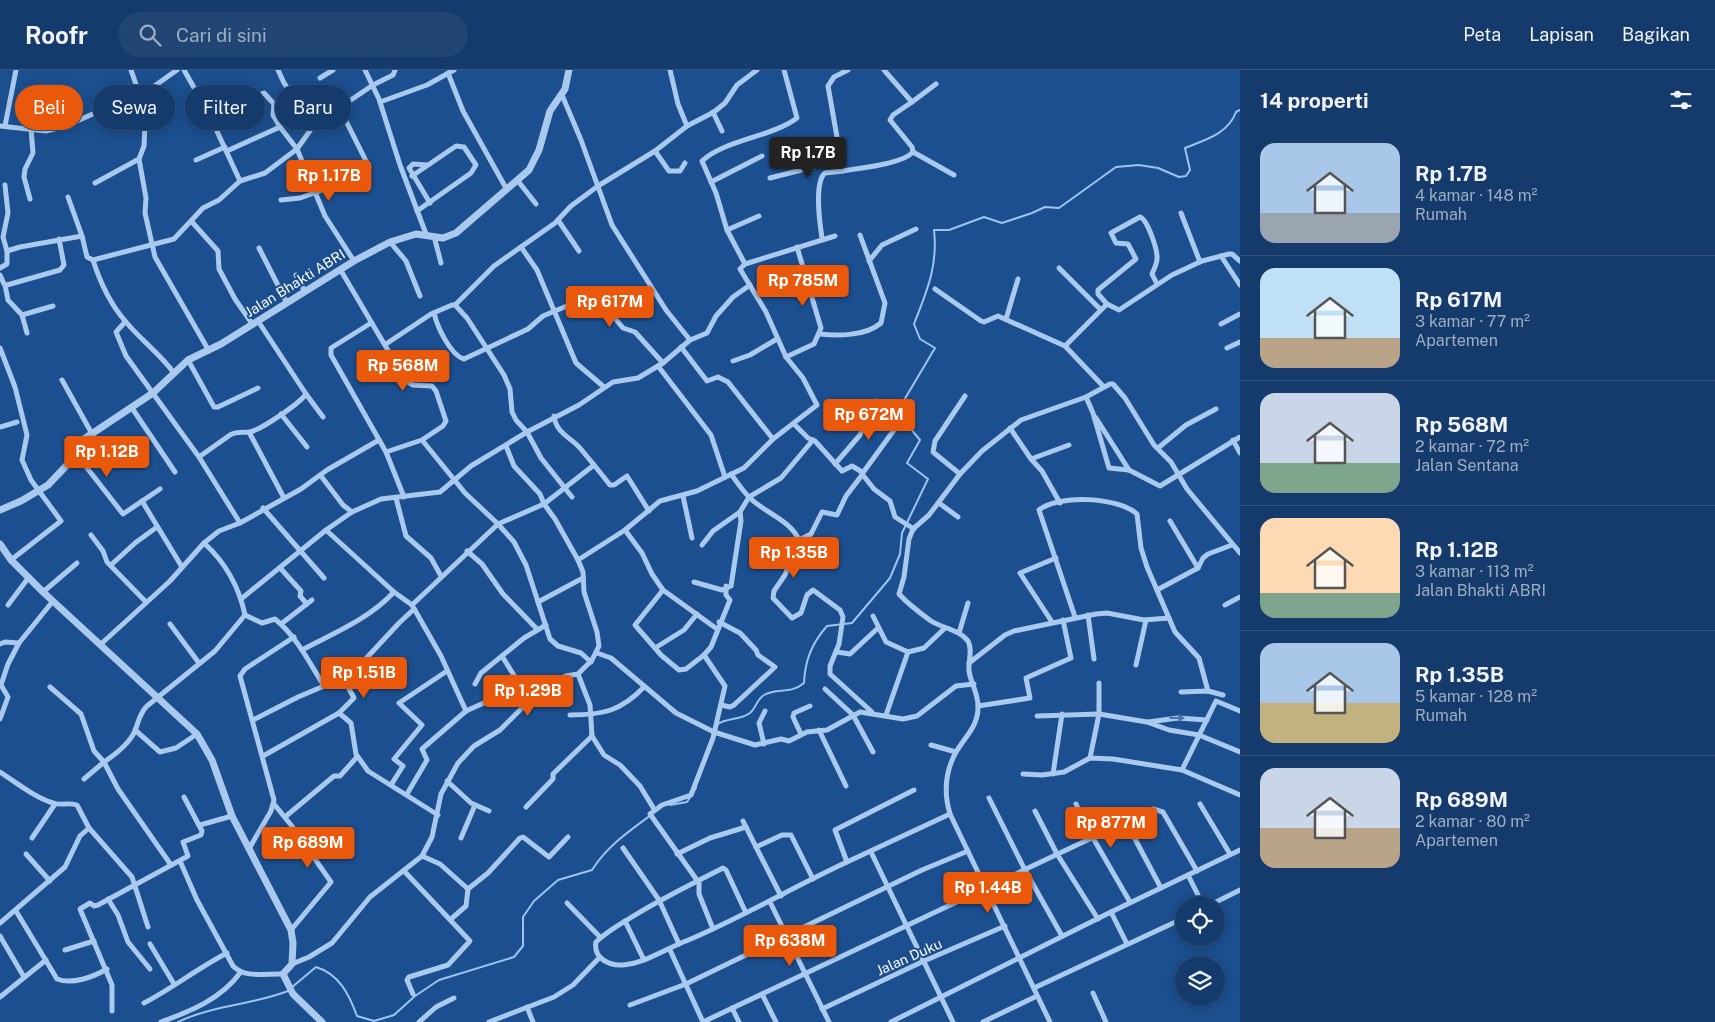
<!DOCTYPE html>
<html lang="id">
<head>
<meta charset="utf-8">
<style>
  :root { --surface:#143b6b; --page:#214673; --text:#f1f3f6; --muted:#9dadc1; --line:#33557e; --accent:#ea580c }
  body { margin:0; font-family:"Public Sans",sans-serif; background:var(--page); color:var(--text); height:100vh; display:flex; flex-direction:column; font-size:19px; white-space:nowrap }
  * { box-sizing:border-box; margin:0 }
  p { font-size:16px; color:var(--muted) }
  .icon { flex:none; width:28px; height:28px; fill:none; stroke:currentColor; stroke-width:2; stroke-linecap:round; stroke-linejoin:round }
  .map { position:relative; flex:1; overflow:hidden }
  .panel { display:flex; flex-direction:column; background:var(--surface); width:475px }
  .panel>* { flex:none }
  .guide { position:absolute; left:15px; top:15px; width:475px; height:45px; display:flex; gap:10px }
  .buttons { position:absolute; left:1175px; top:826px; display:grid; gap:10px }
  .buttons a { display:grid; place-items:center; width:50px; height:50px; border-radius:50%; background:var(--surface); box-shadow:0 2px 12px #0003,0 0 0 1px var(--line); font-size:25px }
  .price { position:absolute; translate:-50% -42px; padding:0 11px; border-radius:5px; background:var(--accent); color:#fff; font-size:16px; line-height:32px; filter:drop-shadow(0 1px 2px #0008) }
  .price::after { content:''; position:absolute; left:50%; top:30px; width:15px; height:11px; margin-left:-8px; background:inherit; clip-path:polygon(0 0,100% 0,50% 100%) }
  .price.on { background:#222; color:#fff }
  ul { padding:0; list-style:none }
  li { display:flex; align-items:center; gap:15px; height:125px; padding:0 20px }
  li+li { border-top:1px solid var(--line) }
  li span { display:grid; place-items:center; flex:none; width:140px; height:100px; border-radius:15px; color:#555 }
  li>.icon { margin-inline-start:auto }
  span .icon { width:60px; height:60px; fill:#fffc; stroke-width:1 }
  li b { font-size:21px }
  h2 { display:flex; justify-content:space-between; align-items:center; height:60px; padding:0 20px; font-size:21px }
  .pill { padding:0 18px; border-radius:22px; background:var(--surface); box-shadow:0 2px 12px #0003,0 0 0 1px var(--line); font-size:18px; line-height:45px }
  .pill.on { background:var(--accent); color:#fff }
  header { display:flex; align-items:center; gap:30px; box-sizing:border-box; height:70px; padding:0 25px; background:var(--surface); border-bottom:1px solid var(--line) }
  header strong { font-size:24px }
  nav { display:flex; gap:28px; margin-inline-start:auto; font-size:18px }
  .search { width:350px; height:45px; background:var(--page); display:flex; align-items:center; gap:12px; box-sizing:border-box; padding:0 18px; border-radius:28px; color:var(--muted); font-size:19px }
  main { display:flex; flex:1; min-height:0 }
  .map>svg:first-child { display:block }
</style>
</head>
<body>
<header>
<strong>Roofr</strong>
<div class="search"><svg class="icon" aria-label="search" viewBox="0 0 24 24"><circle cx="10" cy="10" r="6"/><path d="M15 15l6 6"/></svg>Cari di sini</div>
<nav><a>Peta</a><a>Lapisan</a><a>Bagikan</a></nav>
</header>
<main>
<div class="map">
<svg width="1240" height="952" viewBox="0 0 1240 952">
  <rect width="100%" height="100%" fill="#1b4f8f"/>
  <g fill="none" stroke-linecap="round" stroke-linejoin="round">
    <!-- stream -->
    <g stroke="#9cc4f0" stroke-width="2">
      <path d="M 718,654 C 726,648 741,650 750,643 C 756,638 757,629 764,625 C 777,617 790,625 804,613 C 805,590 812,573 827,556 L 852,553 L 890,508 L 900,484 L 902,463 L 928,409 L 907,393 L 920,370 L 897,342 L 935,278 L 920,269 L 914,254 C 927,221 938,196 934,160 L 949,160 L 984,147 L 1002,153 L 1032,143 L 1045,137 L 1059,138 L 1116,97 L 1139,95 L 1158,98 L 1179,107 L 1186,106 L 1190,100 L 1185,78 C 1205,70 1228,64 1236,42 L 1240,40"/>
      <polyline points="670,735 687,732 696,718"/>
      <path d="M 291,918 L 316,897 C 339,904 349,924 357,946 L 374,951 L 394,945 L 415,926 L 439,910 L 514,887 L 523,876 L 523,847 L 534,831 L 558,810 L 592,800 C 607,776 628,762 651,745"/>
      <path d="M 178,952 C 213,935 252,935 288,921"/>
    </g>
    <!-- minor -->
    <g stroke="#a9c9ee" stroke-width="5">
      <polyline points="131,0 139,23 145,54 144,76 139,89 146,128 145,143 155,187 209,281"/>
      <polyline points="184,0 209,44 240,111"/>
      <polyline points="278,0 284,13 314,55"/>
      <polyline points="365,0 379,29 400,95 426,164"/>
      <polyline points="670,0 678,34 687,56"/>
      <polyline points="448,3 463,41 507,120"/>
      <polyline points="320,8 333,0"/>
      <polyline points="562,25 581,70 612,155 666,240 690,270"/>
      <polyline points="380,32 427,15 454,0"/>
      <polyline points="912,32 936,14"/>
      <polyline points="340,39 369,97"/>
      <polyline points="713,42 722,61"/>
      <polyline points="209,44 264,23 274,34 273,45 280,57"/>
      <polyline points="0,56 46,61 66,56 153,17 177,0"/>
      <polyline points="5,56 16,0"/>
      <polyline points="227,81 280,57 297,79 325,146 354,191"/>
      <polyline points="655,81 669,101 680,101 685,93"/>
      <polyline points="913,82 954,105"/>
      <polyline points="196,90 225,77"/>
      <polyline points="427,95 413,94 409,98 430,133"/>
      <path d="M 843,101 C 859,98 903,94 913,82 L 912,77 L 890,50 L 893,45 L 912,32 L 884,0"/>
      <polyline points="412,106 456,76 464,77 476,95 471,103 417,141"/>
      <polyline points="770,108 841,90"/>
      <polyline points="518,111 536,134"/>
      <polyline points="711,112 762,86"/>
      <polyline points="95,113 139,89"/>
      <polyline points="5,115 8,143 3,167 7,181"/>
      <polyline points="68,127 82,166"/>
      <polyline points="30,129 24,107 25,99 33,83 31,59"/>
      <polyline points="281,130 300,128 345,112"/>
      <polyline points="1181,143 1200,192"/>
      <polyline points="558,150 579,181"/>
      <polyline points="192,152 218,181 219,199 235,229 253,255"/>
      <polyline points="727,160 759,146"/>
      <polyline points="434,166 441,193"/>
      <path d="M 822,168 C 820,155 814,112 825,103 L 843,101 L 828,16 L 834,7 L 848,0"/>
      <polyline points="390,172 406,191 420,226"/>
      <polyline points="521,177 537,200 576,293 604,317"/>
      <polyline points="259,178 287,233"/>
      <polyline points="1221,186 1240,215"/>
      <polyline points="93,190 174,169 203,138 219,130 240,111 265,103 297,79 314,55 373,15 393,5 395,0"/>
      <polyline points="869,191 882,175 916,159"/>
      <path d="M 745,194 L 727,160 L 716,123 L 702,91 C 724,70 772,67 797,48 L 784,0"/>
      <path d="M 0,198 L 7,194 L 7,181 L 20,177 L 82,166 L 87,187 L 93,190 C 100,212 110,234 126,252 C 141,270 160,284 174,303"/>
      <polyline points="1059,198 1100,239"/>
      <polyline points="340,199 406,311 413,315 432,316 436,321 446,351 443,356 422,370 465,423 498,454 514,472 526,495 550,569 558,576 581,583 591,592"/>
      <polyline points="0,205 4,214 7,215 60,200 64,195 59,169"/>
      <polyline points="296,205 305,222"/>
      <polyline points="5,215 8,230 22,245 27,263"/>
      <polyline points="935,219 981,251 984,252 998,246 1065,276 1104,317"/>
      <path d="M 1107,234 L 1098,224 L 1098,220 L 1136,189 L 1128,174 L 1116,173 L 1111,163 L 1140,147 C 1147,149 1158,180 1157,189 C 1157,194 1154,199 1152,204 L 1157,214"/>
      <polyline points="455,235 467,248 504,305 510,319 512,342 516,350 527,362 541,388 572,427"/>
      <path d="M 434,243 C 437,256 450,285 464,289 L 528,259 L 543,246 L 593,225 L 599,229 L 623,258 L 635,262 L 663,293"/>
      <polyline points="22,245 53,236"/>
      <polyline points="1006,249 1018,209"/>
      <polyline points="125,252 116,262 126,286 199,387 240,453"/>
      <polyline points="371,253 331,278 331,285 386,382 404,427"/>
      <polyline points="1221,254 1240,244"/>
      <path d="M 820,264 C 838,266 866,266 881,253 L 885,233 L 860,165"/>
      <polyline points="386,274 431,244 452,235 455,235 494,196 555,153 571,136 598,116 655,81 687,56 714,42 725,33 737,15 757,0"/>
      <polyline points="1065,276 1107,234 1119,240 1172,205 1202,191 1229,184 1232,184 1240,191"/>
      <polyline points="681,277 707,311 718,307 728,312 773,369"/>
      <polyline points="0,278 15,317 27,365 22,390 31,410 61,451 11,490"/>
      <polyline points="1227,278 1240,272"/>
      <polyline points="786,287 814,274 821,258 797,177"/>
      <polyline points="188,290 214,337 218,337 258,318"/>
      <polyline points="733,291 750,285 777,269"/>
      <polyline points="658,296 711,365 725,407"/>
      <polyline points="364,303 392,284"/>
      <polyline points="62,310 91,362"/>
      <polyline points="306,324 323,347"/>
      <polyline points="1086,327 1093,343 1109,398 1129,400 1160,416 1240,367"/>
      <polyline points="132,338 175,402"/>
      <polyline points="281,344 307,377"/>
      <path d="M 554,346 C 556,363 570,367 580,378 C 590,390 600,402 610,415 L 614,415 L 627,406 L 649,441"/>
      <polyline points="1096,348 1129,400"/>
      <polyline points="794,354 808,368 815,371 842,401 852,396 862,402"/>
      <polyline points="0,357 17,352"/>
      <polyline points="1010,358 1031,389 1069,375"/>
      <polyline points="894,360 862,404 874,419 890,431 895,447 914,459"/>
      <polyline points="249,362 284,428"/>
      <polyline points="1233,370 1240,383"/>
      <polyline points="506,376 514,396 540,424 544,434 555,449 578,490"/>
      <polyline points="1158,378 1186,355 1216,339"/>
      <polyline points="73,380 123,444 160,419"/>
      <polyline points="386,382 422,370"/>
      <path d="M 199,387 L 230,365 C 237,361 243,363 250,362 C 262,359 299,334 306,324 L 258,251"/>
      <polyline points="1031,389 1042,401 1060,433"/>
      <polyline points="835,394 860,365 876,331"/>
      <path d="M 731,404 C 737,412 743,422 751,429 C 766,443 791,451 799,470 L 811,464 L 822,442 L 837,445 L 846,426 L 862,405"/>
      <polyline points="960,404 933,382 935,371 965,326"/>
      <polyline points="321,406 343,435 352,442"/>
      <polyline points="683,426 692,468"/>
      <polyline points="396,428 406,466 431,488 441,506"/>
      <polyline points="142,431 182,497"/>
      <polyline points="939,433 958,447"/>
      <polyline points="263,438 324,508"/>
      <polyline points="1170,451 1198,498"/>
      <polyline points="326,460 394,522 412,535 441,586 466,641"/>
      <polyline points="625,460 642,483 652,504 663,520 717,559"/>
      <polyline points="91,465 103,481 107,492 146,532"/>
      <polyline points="799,470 785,505 774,521 773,528 792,548 801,543 807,525 813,520 840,540 843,547 839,574 830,596 830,604 872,642"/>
      <path d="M 204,473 C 225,492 239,517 245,545"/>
      <polyline points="702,475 713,461 740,442"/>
      <polyline points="467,481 482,494 503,524 537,559"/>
      <polyline points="111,495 135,473 157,457"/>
      <polyline points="281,499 301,521 300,526 307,534"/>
      <polyline points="694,512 722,520 731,516 741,451 740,442 749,427 781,408 813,370"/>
      <polyline points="663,520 635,555 661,585 679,600 686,599 704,585"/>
      <polyline points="1157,520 1198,498 1203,488 1208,484 1232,475"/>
      <polyline points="43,522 77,493"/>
      <polyline points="241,529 326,460 352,442 381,429 440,422 471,396 527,362 579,335 613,312 638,308 663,293 690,270 707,263 716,246 733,227 750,215"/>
      <polyline points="538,532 583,508"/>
      <polyline points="8,535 29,507"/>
      <polyline points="412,535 498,454 544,434 594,395"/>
      <polyline points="1225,535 1240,527"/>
      <path d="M 245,545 L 262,553 L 275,549 C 297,567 309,592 324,616"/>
      <polyline points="1088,545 1094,589"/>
      <polyline points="873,546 886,572 908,582 924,578 945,558"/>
      <path d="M 1075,547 L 1039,440 C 1059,424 1118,427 1137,444 L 1141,478 L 1147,497 L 1175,562 L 1199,588 L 1208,621"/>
      <polyline points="719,552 740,563 756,580 758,585 775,597 734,635 730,637 721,635"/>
      <polyline points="1052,552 1020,503 1056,488"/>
      <polyline points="170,554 199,593"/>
      <polyline points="281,554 312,530"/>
      <polyline points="959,563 968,533"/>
      <polyline points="0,574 5,572 19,573 53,531"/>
      <polyline points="101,574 170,511 204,473 219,461 240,453 301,419 327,400 379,370"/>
      <polyline points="655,578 684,560 697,544"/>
      <path d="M 302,580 C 334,563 369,549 394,522"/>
      <polyline points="837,582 850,584 878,558"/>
      <polyline points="597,583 611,588 676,643 714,662 755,675 781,669 789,671 807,662 827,660 860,642 903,649 917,646 956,616 974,614"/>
      <polyline points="502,586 515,607"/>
      <polyline points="969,593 1005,565 1014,561 1096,544 1107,543 1144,550 1169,548"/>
      <polyline points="1136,595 1146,550"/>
      <polyline points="578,604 590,635 592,666 604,685 620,695 640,716 654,739"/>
      <polyline points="475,614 481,603 524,568 546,555"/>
      <polyline points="50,617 81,644 94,681 104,692 84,709"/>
      <polyline points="825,619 853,645 873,682"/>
      <polyline points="1181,622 1208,621 1223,625"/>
      <polyline points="978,636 1030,628 1026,608 1071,588 1063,550"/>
      <polyline points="339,643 354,628 343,608"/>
      <path d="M 570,645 C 603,645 621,641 644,617"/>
      <polyline points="886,645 908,582"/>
      <polyline points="1037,646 1099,644 1147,652 1169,660 1199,665 1240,682"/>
      <polyline points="0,649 8,627 1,615 8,594 19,573"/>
      <polyline points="253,650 298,627 343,608 361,594 399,553 414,539"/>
      <polyline points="1148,652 1178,648 1207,650"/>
      <polyline points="135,660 160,682 176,678 197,664"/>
      <polyline points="819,660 846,716"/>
      <polyline points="801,664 793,647 794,643 810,636"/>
      <polyline points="764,674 759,653 765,641"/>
      <polyline points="931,675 956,682"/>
      <polyline points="263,686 339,643 351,653 356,684 368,701 438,745"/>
      <polyline points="1090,688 1099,644 1099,613"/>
      <polyline points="1182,700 1216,631 1240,641"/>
      <path d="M 0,702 C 17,713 34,727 53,733 C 61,736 68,732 77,735 L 89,758 L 132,807 L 148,857"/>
      <polyline points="1023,704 1042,705 1064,702 1090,688 1113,689 1182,700 1240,725"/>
      <polyline points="1053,704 1062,644"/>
      <polyline points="447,711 471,733 489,741"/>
      <polyline points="391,715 403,696 394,689 422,655 399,633 447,601"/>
      <polyline points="407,724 427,690 422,679 466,641 497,627"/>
      <polyline points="989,728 1025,800 1062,866"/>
      <polyline points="274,734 291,755 331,812 291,860"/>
      <polyline points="1076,734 1093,768 1130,832"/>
      <polyline points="1200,734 1230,784"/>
      <polyline points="526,737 553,709 553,704 592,666"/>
      <polyline points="1035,741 1057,784 1098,849"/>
      <polyline points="285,747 334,706 340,706 357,687"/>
      <polyline points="743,751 756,777"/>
      <polyline points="1126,752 1161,818"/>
      <polyline points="200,755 232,746"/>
      <polyline points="32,768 55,734"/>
      <polyline points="461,768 475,735"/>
      <polyline points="250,777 271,741 274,730 240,606 245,599 294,567"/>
      <polyline points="623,778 659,830 679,874"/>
      <polyline points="871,782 953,952"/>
      <polyline points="26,784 50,811"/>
      <polyline points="677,784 710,768 746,757"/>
      <polyline points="422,786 440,794 468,819 488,803 520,768 523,767 549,787 568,767"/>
      <path d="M 180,791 L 197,830 L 233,896 C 246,909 265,903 283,904"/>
      <polyline points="847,792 835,760 914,720"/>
      <path d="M 171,795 L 118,719 L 104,692 C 116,684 129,674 135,661 C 139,651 139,644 147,636 L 215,581 L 245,545"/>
      <polyline points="405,802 470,871 448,895 409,907 407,910 413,924"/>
      <polyline points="1188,805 1203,835"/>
      <polyline points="781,826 756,777 782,765 791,765 813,809"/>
      <polyline points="108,829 118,845 128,872 150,899"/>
      <polyline points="770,832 829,952"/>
      <polyline points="567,833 600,867"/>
      <polyline points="1210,835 1240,820"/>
      <path d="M 16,841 L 57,909 C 72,915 93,907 107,899"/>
      <polyline points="1111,842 1127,874"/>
      <path d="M 746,843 L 726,800 L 723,798 C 690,815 658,830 627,850 C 617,856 605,863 596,872 C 593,888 609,896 623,895 C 646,893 665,879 686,871 C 741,848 793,817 847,792 C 881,776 916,760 950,744"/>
      <polyline points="451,849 466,836 468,819"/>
      <polyline points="625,851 644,890"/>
      <polyline points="0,853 65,797 80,766 89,758"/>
      <polyline points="713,859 699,824 699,813 650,744 662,735 691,725 713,668 725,616 704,585 711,577 730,530 726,525 726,516"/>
      <polyline points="0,866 24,907"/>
      <polyline points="150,874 174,914"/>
      <polyline points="65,880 94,871"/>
      <polyline points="670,880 703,952"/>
      <polyline points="292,894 309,887 332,873 370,827 422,786 432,767 441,724 458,693 474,676 500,660 539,621 566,606 578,604 592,590 599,576 597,562 584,522 583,502 578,490 625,460 660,431 697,421 744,398 773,369 817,335 803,308 786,287 766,242 740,199 745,194 835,166"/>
      <polyline points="1034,918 1184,848"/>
      <polyline points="1093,923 1106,952"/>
      <polyline points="762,924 776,952"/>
      <polyline points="0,927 46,890"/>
      <path d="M 144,933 C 173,918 198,898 227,883"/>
      <polyline points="630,935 686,914 922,800 968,781"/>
      <polyline points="527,937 533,952"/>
      <polyline points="732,938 739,952"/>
      <polyline points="822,939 924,891 1005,856"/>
      <polyline points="112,941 112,915 80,839 90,833 94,836 98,835 188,786 183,772 201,765 202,761 184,727"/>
      <path d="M 161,952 C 191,941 221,929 240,903"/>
      <polyline points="419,952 436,937 454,928"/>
      <polyline points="489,952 554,927 573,915 600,887"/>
      <polyline points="703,952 1153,739 1163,742 1197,801"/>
      <polyline points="891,952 1111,842 1240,780"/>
      <polyline points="983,952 1037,926"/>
      <path d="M 1050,952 L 950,744 C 944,724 945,702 956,682 C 965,667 978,656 978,638 C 979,625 971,614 969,601 C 968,591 973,580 968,571 C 960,560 942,558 931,551 C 920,543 908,534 899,524 L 904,507 L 909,469 L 913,459 L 929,445 L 960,404 L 982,381 L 1021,350 L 1086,327 L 1110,314 L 1113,314 L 1125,328 L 1154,375 L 1171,392 L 1187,419 L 1240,483"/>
    </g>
    <!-- tertiary -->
    <g stroke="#a9c9ee" stroke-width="7">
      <polyline points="0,440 21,431 48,415 67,395 78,373 153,323 188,290 221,274 354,191 390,172 416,164 443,168 456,163 529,100 539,80 550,41 565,19 569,0"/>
      <polyline points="0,474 11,490 43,522 197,664 212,690 232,746 291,860 293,873 292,894 283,904 293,924 322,952"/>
    </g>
  </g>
  <!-- one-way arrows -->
  <defs><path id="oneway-solid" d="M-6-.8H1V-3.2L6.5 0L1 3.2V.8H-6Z" transform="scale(1.25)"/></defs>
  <use fill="#4674ac" href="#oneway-solid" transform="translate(1177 648)"/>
  <g text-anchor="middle" stroke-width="4" stroke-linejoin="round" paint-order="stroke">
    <!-- street labels -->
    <g font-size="14" fill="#fff" stroke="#1b4f8f">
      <text transform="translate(295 213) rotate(-32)" y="5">Jalan Bhakti ABRI</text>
      <text transform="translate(909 887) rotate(-24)" y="5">Jalan Duku</text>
    </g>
  </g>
</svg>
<div class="buttons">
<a><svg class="icon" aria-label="locate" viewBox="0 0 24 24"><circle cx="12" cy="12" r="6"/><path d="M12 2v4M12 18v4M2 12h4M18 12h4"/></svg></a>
<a><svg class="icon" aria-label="layers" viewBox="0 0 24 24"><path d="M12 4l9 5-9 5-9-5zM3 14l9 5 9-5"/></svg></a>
</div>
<b class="price on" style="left:808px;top:109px">Rp 1.7B</b>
<b class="price" style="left:329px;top:132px">Rp 1.17B</b>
<b class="price" style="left:803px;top:237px">Rp 785M</b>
<b class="price" style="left:610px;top:258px">Rp 617M</b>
<b class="price" style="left:403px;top:322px">Rp 568M</b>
<b class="price" style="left:869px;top:371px">Rp 672M</b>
<b class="price" style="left:107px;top:408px">Rp 1.12B</b>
<b class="price" style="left:794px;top:509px">Rp 1.35B</b>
<b class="price" style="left:364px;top:629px">Rp 1.51B</b>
<b class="price" style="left:528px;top:647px">Rp 1.29B</b>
<b class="price" style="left:1111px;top:779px">Rp 877M</b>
<b class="price" style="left:308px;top:799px">Rp 689M</b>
<b class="price" style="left:988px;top:844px">Rp 1.44B</b>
<b class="price" style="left:790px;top:897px">Rp 638M</b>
<div class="guide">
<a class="pill on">Beli</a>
<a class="pill">Sewa</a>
<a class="pill">Filter</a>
<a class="pill">Baru</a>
</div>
</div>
<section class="panel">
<h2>14 properti<svg class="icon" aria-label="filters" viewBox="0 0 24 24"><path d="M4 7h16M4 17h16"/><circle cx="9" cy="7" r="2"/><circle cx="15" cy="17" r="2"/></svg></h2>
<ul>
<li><span style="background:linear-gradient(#a9c7e8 70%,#9aa5b1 0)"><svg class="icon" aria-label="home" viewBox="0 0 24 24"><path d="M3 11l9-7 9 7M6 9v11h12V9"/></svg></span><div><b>Rp 1.7B</b><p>4 kamar · 148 m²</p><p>Rumah</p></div></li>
<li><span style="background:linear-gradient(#bfe0f5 70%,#b9a48a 0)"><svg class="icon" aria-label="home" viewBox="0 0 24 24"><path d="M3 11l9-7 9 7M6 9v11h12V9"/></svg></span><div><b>Rp 617M</b><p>3 kamar · 77 m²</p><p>Apartemen</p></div></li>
<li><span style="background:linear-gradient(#c9d6e8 70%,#7fa58c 0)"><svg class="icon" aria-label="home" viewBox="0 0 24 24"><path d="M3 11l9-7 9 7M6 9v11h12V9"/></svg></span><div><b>Rp 568M</b><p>2 kamar · 72 m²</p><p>Jalan Sentana</p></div></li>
<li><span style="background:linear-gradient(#ffd9b3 75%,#7fa58c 0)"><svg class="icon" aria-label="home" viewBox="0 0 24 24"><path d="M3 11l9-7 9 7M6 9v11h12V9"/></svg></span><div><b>Rp 1.12B</b><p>3 kamar · 113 m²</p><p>Jalan Bhakti ABRI</p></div></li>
<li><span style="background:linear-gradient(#a9c7e8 60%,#c2b280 0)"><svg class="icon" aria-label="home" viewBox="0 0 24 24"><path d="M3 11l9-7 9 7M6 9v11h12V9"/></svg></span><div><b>Rp 1.35B</b><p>5 kamar · 128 m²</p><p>Rumah</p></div></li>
<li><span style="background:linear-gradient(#c9d6e8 60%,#b9a48a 0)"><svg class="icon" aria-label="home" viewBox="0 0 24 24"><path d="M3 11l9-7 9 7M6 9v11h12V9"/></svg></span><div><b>Rp 689M</b><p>2 kamar · 80 m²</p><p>Apartemen</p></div></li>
</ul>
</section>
</main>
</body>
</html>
